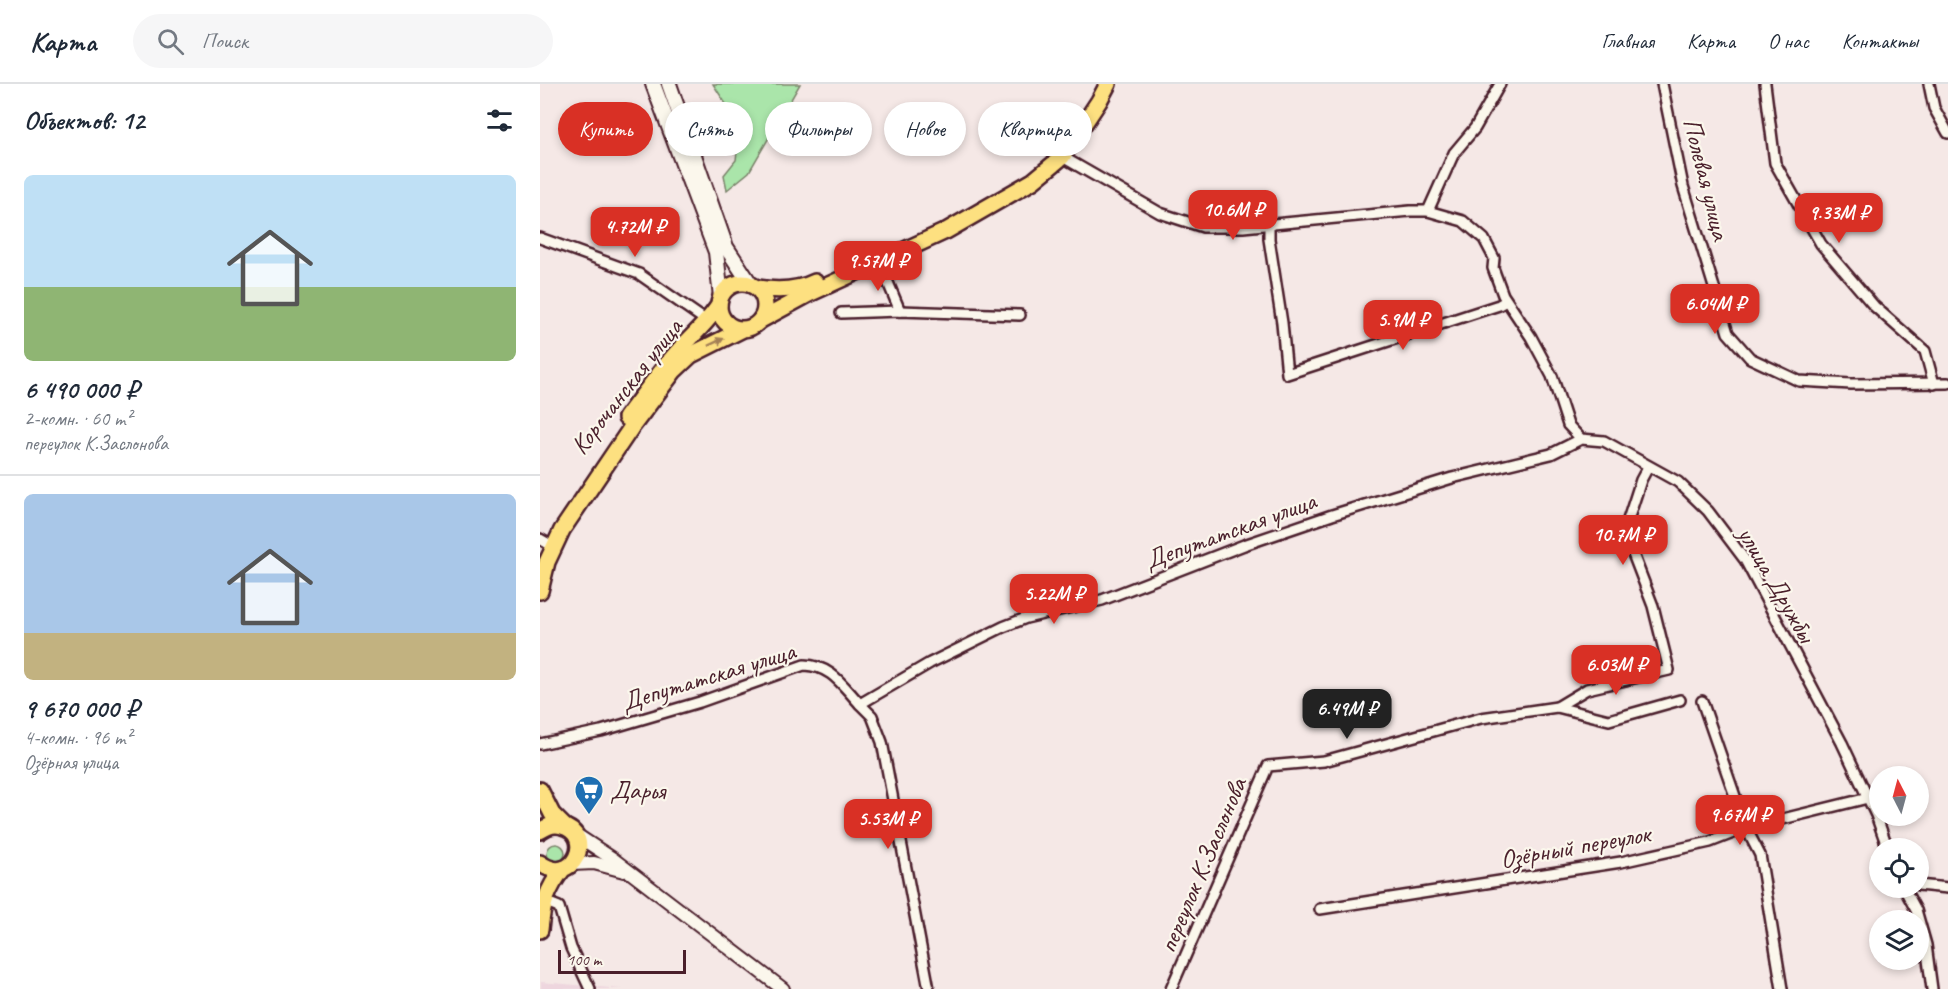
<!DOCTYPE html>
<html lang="ru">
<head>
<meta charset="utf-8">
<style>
  :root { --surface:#fff; --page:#f6f6f7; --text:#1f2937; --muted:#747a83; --line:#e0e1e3; --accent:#d93025 }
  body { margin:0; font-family:Caveat,sans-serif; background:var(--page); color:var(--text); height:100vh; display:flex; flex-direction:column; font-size:22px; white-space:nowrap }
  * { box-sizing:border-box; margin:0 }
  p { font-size:20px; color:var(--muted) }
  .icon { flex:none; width:33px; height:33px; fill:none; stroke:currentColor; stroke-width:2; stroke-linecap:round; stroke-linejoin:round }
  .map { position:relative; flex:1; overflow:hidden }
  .details { display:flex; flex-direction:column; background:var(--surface); width:540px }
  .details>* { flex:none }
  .hud { position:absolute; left:18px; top:18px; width:570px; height:54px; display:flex; gap:12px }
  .needle { width:39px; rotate:354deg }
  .tools { position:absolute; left:1329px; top:682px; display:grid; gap:12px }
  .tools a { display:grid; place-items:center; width:60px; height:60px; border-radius:50%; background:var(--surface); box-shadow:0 3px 9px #0003; font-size:30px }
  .scale { position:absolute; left:18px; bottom:15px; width:128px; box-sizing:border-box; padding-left:6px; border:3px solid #4a1f2b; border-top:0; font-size:16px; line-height:21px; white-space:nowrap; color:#4a1f2b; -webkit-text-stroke:4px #fbf7ec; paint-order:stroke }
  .price { position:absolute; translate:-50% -51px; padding:0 14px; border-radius:12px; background:var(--accent); color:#fff; font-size:20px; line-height:39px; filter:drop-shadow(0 2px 3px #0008) }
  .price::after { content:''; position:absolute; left:50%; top:36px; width:18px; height:14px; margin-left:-9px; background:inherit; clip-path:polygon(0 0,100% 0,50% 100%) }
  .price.selected { background:#222; color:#fff }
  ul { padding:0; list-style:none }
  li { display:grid; align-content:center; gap:12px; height:318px; padding:0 24px }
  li+li { border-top:2px solid var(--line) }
  li span { display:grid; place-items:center; height:186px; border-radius:9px; color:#555 }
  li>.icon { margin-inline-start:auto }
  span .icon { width:108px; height:108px; fill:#fffc; stroke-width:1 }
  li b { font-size:26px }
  h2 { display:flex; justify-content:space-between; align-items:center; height:72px; padding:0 24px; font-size:26px }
  .chip { padding:0 21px; border-radius:27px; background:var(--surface); box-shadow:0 3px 9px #0003; font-size:21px; line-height:54px }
  .chip.selected { background:var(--accent); color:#fff }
  header { display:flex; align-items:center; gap:36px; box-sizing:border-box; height:84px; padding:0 30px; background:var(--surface); border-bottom:2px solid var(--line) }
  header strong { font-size:28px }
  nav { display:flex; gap:33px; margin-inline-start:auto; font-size:21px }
  .search { width:420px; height:54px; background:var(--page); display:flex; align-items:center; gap:15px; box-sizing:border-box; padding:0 21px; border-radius:33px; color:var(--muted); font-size:22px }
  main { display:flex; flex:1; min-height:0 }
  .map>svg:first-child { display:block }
</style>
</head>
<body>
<header>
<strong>Карта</strong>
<div class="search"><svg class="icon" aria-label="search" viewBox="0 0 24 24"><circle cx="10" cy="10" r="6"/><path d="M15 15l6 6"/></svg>Поиск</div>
<nav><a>Главная</a><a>Карта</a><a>О нас</a><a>Контакты</a></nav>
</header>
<main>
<section class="details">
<h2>Объектов: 12<svg class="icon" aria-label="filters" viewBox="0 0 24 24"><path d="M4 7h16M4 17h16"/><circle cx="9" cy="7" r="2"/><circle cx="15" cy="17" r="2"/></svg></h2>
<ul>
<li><span style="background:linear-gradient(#bfe0f5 60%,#8fb573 0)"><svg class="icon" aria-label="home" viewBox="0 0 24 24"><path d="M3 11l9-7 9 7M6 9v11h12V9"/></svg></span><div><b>6 490 000 ₽</b><p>2-комн. · 60 m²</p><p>переулок К.Заслонова</p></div></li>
<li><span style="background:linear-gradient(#a9c7e8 75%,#c2b280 0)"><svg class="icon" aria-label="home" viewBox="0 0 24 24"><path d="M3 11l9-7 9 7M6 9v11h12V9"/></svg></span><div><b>9 670 000 ₽</b><p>4-комн. · 96 m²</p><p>Озёрная улица</p></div></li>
</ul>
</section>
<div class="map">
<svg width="1408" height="905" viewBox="0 0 1408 905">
  <rect width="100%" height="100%" fill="#f5e8e6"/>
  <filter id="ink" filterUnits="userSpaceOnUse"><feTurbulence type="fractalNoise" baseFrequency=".0167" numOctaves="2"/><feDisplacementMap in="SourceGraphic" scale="12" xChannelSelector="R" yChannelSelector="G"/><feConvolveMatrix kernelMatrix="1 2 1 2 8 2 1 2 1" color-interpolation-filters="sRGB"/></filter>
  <g filter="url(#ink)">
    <!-- built -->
    <polygon fill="#eed6de" points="1,898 82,905 1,905"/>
    <!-- green -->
    <g fill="#aae5aa" stroke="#7a826a" stroke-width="1.5">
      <polygon points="173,0 260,0 209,88 187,106 184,91 196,76 200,42"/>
      <circle cx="16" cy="769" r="9"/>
    </g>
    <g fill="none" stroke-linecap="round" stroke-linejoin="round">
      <!-- minor casing -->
      <g stroke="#4a1f2b" stroke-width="14">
        <g id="minor">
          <polyline points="1122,0 1143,102 1188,249 1210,274 1259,297 1311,300 1408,299"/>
          <polyline points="1225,0 1235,79 1281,160 1334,222 1385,267 1394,300"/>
          <polyline points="1389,0 1394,24 1408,49"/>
          <polyline points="514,68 620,129 663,143 703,143 870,127 888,127 923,137 944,155 954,174 953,184 963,211 991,253 1012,292 1028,341 1041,355 1064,357 1138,398 1168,427 1205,476 1302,659 1336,731 1348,765"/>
          <polyline points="888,127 914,69 935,44 960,0"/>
          <polyline points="729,141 729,155 742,239 747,290 959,221 966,217"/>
          <polyline points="0,154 99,190 168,238"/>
          <polyline points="339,177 360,227"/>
          <polyline points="301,229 360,227 480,231"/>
          <polyline points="0,455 7,459"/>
          <polyline points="1162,617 1206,744 1220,771 1242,905"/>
          <polyline points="320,620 332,632 342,658 389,905"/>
          <polyline points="1017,623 1047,605 1129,586 1113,522 1088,457 1088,436 1101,396 1108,383"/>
          <path d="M 0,660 L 61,647 L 160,618 L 264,581 C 292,582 302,601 320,620 L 390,579 L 463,543 L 486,534 L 562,516 L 704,461 L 792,431 L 912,394 L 1011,370 L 1041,355"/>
          <polyline points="1378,801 1408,804"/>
          <polyline points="1364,804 1376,826 1386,861 1392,905"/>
          <polyline points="4,817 19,823 31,864 50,905"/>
          <polyline points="780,825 1081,778 1170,758 1206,744 1328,714"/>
          <polyline points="631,905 728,682 784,677 941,634 1017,623 1069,636 1140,616"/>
        </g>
      </g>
      <!-- tertiary casing -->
      <g stroke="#4a1f2b" stroke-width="16">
        <g id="tertiary">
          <polyline points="35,750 73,775 243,905"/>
          <polyline points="32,780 54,779 84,787"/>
        </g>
      </g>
      <!-- secondary casing -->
      <g stroke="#4a1f2b" stroke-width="18">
        <g id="secondary">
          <polyline points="113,0 176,168 181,213"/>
          <polyline points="129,0 186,163 211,201"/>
        </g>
      </g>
      <!-- primary casing -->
      <g stroke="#4a1f2b" stroke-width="20">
        <g id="primary">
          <circle cx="202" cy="222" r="23"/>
          <path d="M 217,204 C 237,207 257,207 275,198"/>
          <polyline points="221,236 269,210 406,147 493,97 522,73 559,17 568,0"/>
          <path d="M 86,334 C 101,314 116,293 132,274 C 148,255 166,241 179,221"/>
          <polyline points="0,507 7,478 22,446 91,344 134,287 151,271 201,246"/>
          <polyline points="0,706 12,730 24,742"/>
          <path d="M 0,747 C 7,742 14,739 22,742 C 56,751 33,804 0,779"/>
          <path d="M 0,846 C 2,822 7,805 23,785"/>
        </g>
      </g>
      <!-- minor -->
      <use href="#minor" stroke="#fbf7ec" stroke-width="9"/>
      <!-- tertiary -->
      <use href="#tertiary" stroke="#fbf7ec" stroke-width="12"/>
      <!-- secondary -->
      <use href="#secondary" stroke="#fbf7ec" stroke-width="14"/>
      <!-- primary -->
      <use href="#primary" stroke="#fde080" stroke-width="15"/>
    </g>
    <!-- one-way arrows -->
    <defs><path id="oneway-solid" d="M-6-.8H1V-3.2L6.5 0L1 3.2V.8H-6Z" transform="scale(1.5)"/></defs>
    <use fill="#a48056" href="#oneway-solid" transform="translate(176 258) rotate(-25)"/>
  </g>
  <!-- icons -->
  <defs>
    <g id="supermarket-pin" transform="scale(1.5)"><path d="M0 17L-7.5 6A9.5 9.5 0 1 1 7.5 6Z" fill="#1f6fb2" stroke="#fbf7ec"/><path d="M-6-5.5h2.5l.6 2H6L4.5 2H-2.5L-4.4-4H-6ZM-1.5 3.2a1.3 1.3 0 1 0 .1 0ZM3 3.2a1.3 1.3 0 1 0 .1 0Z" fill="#fff"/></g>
  </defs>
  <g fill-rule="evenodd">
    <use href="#supermarket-pin" x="49" y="706"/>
  </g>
  <g text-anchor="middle" stroke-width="4.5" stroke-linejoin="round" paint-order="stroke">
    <!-- street labels -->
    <g font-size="26" fill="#4a1f2b" stroke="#fbf7ec">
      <text transform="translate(1167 95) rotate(76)" y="9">Полевая улица</text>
      <text transform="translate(86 302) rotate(-52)" y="9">Корочанская улица</text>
      <text transform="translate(690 446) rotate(-20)" y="9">Депутатская улица</text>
      <text transform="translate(1237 500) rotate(60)" y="9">улица Дружбы</text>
      <text transform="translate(168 592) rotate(-17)" y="9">Депутатская улица</text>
      <text transform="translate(1035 762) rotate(-10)" y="9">Озёрный переулок</text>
      <text transform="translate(662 781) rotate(-67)" y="9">переулок К.Заслонова</text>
    </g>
    <!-- poi labels -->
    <g font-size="26" fill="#4a1f2b" stroke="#fbf7ec" text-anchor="start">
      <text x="70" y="715">Дарья</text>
    </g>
  </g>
</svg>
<div class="tools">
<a><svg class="needle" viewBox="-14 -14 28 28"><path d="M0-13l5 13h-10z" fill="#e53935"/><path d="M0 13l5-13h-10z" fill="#747a83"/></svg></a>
<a><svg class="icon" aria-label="locate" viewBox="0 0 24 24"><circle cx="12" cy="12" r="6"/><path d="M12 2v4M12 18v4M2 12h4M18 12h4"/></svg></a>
<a><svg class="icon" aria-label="layers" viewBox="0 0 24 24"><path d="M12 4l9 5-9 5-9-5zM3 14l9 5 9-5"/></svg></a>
</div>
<div class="scale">100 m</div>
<b class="price" style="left:693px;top:157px">10.6M ₽</b>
<b class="price" style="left:1299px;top:160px">9.33M ₽</b>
<b class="price" style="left:95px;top:174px">4.72M ₽</b>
<b class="price" style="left:338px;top:208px">9.57M ₽</b>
<b class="price" style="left:1175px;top:251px">6.04M ₽</b>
<b class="price" style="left:863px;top:267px">5.9M ₽</b>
<b class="price" style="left:1083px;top:482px">10.7M ₽</b>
<b class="price" style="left:514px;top:541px">5.22M ₽</b>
<b class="price" style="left:1076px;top:612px">6.03M ₽</b>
<b class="price selected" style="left:807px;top:656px">6.49M ₽</b>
<b class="price" style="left:1200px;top:762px">9.67M ₽</b>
<b class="price" style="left:348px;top:766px">5.53M ₽</b>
<div class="hud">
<a class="chip selected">Купить</a>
<a class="chip">Снять</a>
<a class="chip">Фильтры</a>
<a class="chip">Новое</a>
<a class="chip">Квартира</a>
</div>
</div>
</main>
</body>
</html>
